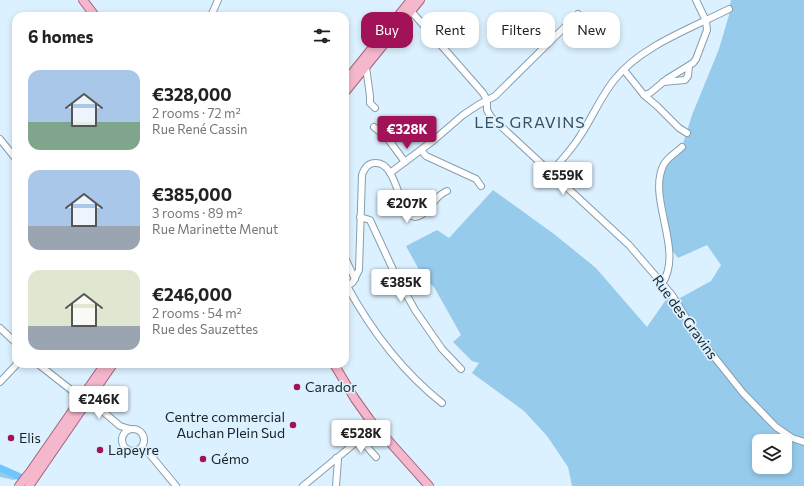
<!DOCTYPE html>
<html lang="en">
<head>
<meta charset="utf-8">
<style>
  :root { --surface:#fff; --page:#f2f2f2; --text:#222; --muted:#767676; --accent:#a21258 }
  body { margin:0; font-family:Commissioner,sans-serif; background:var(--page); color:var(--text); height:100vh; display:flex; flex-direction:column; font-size:15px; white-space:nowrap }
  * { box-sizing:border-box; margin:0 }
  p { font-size:13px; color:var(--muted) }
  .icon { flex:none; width:22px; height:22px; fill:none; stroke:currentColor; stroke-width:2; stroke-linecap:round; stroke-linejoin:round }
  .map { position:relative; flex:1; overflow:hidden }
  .panel { position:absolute; left:12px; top:12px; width:337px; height:356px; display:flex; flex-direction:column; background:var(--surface); border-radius:12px; box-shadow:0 2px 6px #0003 }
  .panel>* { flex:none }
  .banner { position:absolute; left:361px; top:12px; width:380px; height:36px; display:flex; gap:8px }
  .fabs { position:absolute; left:752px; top:434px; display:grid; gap:8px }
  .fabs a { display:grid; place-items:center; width:40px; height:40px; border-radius:8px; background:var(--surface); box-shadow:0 2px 6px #0003; font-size:20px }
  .price { position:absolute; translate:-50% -34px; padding:0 9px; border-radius:4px; background:#fff; color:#222; font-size:13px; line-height:26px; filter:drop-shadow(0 1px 2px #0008) }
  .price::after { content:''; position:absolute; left:50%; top:24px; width:12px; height:9px; margin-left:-6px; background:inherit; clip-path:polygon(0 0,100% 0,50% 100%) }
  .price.on { background:var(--accent); color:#fff }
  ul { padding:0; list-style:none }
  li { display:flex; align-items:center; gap:12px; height:100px; padding:0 16px }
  li span { display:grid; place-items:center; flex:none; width:112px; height:80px; border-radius:12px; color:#555 }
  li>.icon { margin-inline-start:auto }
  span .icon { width:48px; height:48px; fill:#fffc; stroke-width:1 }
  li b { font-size:17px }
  h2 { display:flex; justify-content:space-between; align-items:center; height:48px; padding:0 16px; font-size:17px }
  .pill { padding:0 14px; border-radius:12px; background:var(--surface); box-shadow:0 2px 6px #0003; font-size:14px; line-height:36px }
  .pill.on { background:var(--accent); color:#fff }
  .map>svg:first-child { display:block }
</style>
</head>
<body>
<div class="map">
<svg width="804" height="486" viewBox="0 0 804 486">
  <rect width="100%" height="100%" fill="#dcf1ff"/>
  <!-- green -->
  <g fill="#97cbec" fill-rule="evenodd">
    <path d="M 731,0 L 804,0 L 804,486 L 572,486 L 568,467 L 547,436 L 524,411 L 472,373 L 479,363 L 472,361 L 453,342 L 461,335 L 434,287 L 423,277 L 406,246 L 437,230 L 449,238 L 493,190 L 554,234 L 596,268 L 647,327 L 670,294 L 680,298 L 711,281 L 721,265 L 707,245 L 678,258 L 671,249 L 659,188 L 665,162 L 682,147 L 692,115 L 719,49 L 729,15 L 729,9 ZM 759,441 L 785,441 L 785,467 L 759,467 Z"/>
    <polygon points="0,465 20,475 20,477 14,480 0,477"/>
  </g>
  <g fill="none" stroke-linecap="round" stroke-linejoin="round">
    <!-- river -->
    <polyline stroke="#6ec6fb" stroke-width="7" points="0,468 20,477"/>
    <!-- minor casing -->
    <g stroke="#869eae" stroke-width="8">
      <g id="minor">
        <polyline points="411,11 483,93 487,100 487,110 491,117 629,245 672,295 696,334 743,393 776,427 792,438 804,442"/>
        <polyline points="211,16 218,0"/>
        <polyline points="366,67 370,96 370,103 375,108"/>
        <polyline points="624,70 644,95 650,93 667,79 693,63 696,59 707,30 706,21 696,0"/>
        <polyline points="663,82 685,80 688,76 689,66"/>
        <polyline points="644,95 657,106 679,128 687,133"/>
        <polyline points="374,127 388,139 405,162"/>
        <polyline points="0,139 16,159"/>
        <polyline points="388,139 399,130"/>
        <polyline points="421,150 426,156 476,179 481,186"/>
        <path d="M 551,172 C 561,161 572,149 580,136 C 592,118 601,96 615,79 C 641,46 692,28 729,9"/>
        <polyline points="390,173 434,140 463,115 478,105 495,96 578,14"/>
        <polyline points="360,217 370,220 396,276 415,310 442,349 461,369"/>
        <polyline points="345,258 355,279"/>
        <path d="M 662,284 C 685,250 646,198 664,164 C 668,157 677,152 682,147"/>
        <path d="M 347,286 C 371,330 403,372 442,403"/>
        <path d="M 345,288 L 353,282 L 359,270 L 362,175 C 364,169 368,163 375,163 C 394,161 398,200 407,212 C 409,215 412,216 415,217 C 429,215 433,196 447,191"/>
        <polyline points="0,328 16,343"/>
        <polyline points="38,364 75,393 93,403 120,426 130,429"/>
        <polyline points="0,382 17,364"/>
        <circle cx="133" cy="440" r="11"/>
        <polyline points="360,439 376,457"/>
        <polyline points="142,448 148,452 176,486"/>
        <polyline points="336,458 338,460 336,486"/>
        <polyline points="303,486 360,439 374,425"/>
      </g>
    </g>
    <!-- major casing -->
    <g stroke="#a3647c" stroke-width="10">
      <g id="major">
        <polyline points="83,0 95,16"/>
        <polyline points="345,82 411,0"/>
        <polyline points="345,92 420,0"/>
        <polyline points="334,364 355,399 370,420 429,486"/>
        <polyline points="19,486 30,472 105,364"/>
        <polyline points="29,486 113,364"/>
      </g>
    </g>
    <!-- minor -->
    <use href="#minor" stroke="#fff" stroke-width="6"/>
    <!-- major -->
    <use href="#major" stroke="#f5b7cc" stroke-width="8"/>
  </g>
  <!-- markers -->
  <g fill="#a21258" stroke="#dcf1ff" stroke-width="1.5">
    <circle cx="297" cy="387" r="4"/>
    <circle cx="293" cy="425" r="4"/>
    <circle cx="11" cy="438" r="4"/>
    <circle cx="100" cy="450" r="4"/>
    <circle cx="203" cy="459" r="4"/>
  </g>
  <g text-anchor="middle" stroke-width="3.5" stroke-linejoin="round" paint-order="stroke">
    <!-- street labels -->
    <g font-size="14" fill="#182228" stroke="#dcf1ff">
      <text transform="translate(685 317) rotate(54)" y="5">Rue des Gravins</text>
    </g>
    <!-- poi labels -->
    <g font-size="14" fill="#182228" stroke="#dcf1ff" text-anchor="start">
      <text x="305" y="392">Carador</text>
      <text x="285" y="422" text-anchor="end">Centre commercial<tspan x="285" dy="16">Auchan Plein Sud</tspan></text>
      <text x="19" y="443">Elis</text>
      <text x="108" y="455">Lapeyre</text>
      <text x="211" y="464">Gémo</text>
    </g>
    <!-- quarter labels -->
    <g font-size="16" letter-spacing="1" fill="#3b505e" stroke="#dcf1ff">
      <text x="530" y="128">LES GRAVINS</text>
    </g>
  </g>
</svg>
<div class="fabs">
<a><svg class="icon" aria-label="layers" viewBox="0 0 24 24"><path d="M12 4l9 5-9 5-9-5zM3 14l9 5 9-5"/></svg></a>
</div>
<b class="price on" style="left:407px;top:150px">€328K</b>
<b class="price" style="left:563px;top:196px">€559K</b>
<b class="price" style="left:407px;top:224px">€207K</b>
<b class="price" style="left:401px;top:303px">€385K</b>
<b class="price" style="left:99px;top:420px">€246K</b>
<b class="price" style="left:361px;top:454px">€528K</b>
<div class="banner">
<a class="pill on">Buy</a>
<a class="pill">Rent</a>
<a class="pill">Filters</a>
<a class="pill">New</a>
</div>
<section class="panel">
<h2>6 homes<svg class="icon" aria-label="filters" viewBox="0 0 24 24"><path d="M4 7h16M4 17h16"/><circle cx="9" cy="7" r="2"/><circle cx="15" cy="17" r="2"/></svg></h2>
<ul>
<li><span style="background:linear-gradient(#a9c7e8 65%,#7fa58c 0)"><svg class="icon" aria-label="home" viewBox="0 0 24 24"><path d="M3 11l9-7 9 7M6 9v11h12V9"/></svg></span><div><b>€328,000</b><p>2 rooms · 72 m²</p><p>Rue René Cassin</p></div></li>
<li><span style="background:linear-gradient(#a9c7e8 70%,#9aa5b1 0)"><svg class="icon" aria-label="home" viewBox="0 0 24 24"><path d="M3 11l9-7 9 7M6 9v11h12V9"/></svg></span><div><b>€385,000</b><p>3 rooms · 89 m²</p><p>Rue Marinette Menut</p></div></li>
<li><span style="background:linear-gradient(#dfe7d0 70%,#9aa5b1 0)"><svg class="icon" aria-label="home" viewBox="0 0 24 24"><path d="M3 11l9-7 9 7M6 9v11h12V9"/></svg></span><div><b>€246,000</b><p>2 rooms · 54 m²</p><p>Rue des Sauzettes</p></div></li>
</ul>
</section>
</div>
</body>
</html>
